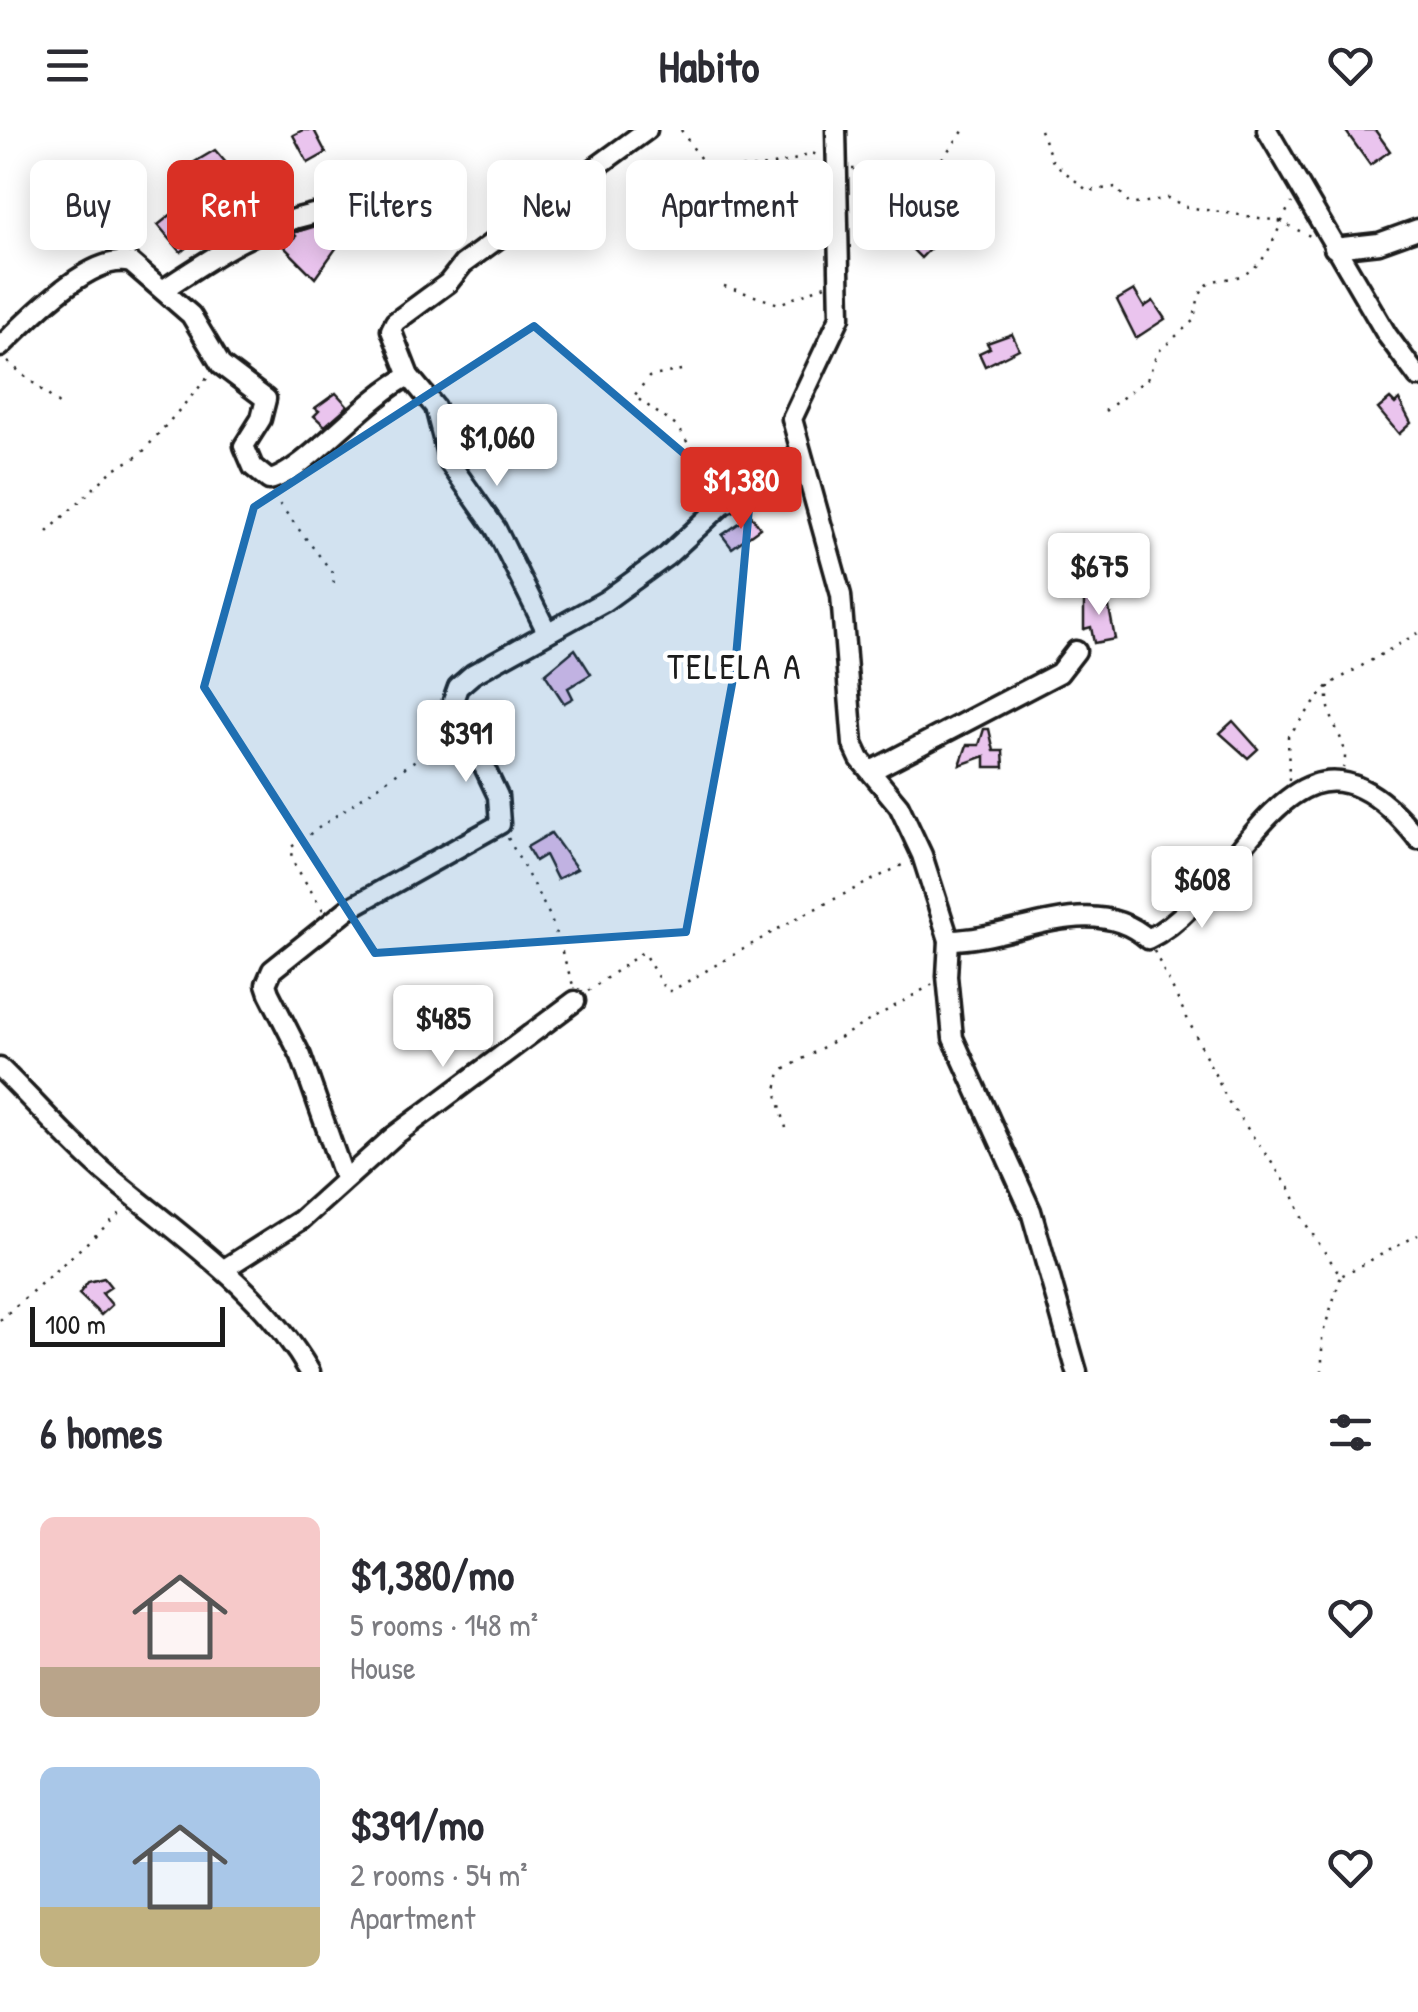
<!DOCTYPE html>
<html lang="en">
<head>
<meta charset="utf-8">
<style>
  :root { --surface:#fff; --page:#f2f2f3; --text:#2b2b33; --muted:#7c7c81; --accent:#d93025 }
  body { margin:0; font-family:"Patrick Hand",sans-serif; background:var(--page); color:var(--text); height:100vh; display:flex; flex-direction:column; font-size:38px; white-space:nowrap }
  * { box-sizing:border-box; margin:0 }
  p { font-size:32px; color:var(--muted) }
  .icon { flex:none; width:55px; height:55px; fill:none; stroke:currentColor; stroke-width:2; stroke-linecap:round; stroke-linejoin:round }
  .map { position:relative; height:1242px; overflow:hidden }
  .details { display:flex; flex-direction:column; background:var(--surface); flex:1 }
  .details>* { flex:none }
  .banner { position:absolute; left:30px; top:30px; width:1360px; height:90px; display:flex; gap:20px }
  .scale { position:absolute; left:30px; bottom:25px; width:195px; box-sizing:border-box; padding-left:10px; border:5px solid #1c1c1c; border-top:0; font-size:28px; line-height:35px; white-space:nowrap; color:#1c1c1c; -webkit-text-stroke:8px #fff; paint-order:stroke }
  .price { position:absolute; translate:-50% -85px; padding:0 22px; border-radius:10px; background:#fff; color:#222; font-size:32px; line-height:65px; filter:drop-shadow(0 2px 5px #0008) }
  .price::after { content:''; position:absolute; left:50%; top:60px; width:30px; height:22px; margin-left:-15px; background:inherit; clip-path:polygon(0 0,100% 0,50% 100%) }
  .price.active { background:var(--accent); color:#fff }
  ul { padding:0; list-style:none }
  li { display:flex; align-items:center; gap:30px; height:250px; padding:0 40px }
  li span { display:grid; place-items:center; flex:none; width:280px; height:200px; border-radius:15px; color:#555 }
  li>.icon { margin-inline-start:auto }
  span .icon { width:120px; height:120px; fill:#fffc; stroke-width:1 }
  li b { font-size:42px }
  h2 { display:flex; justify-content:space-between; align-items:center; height:120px; padding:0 40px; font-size:42px }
  .chip { padding:0 35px; border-radius:15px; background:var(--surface); box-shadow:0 5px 25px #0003; font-size:35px; line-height:90px }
  .chip.active { background:var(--accent); color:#fff }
  header { display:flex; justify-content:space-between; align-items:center; height:130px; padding:0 40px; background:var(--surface); font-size:45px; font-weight:700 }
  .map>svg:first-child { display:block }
</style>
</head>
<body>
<header><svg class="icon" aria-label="menu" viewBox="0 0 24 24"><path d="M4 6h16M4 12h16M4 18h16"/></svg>Habito<svg class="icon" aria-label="heart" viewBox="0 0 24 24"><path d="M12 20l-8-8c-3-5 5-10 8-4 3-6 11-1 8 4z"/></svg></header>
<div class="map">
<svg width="1418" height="1242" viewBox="0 0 1418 1242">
  <rect width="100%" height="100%" fill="#fff"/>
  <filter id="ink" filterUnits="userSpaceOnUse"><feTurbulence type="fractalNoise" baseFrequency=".01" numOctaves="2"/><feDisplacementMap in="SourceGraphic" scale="20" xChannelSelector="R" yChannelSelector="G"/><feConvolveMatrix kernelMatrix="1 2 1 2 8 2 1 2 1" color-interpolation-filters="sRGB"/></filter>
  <g filter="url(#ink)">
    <!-- building -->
    <g fill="#eac4ee" stroke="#1c1c1c" stroke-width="2.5">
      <polygon points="303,0 314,0 326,23 308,33 293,5"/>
      <polygon points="1345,0 1375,0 1390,21 1370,35"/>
      <polygon points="215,20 239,48 212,65 193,33"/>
      <polygon points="960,67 971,77 921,128 910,117"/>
      <polygon points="173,83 195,110 181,122 158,95"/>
      <polygon points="316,96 337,117 315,148 284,117 296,106 293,103"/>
      <polygon points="1134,160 1144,177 1153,171 1165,189 1136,208 1117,170"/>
      <polygon points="1012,204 1019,219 985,236 979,223 990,218 987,213"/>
      <polygon points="336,263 348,276 325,296 314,286 319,281 315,278"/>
      <polygon points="1390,269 1395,274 1399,270 1411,293 1399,304 1378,279"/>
      <polygon points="751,385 760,398 732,418 722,405"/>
      <polygon points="1106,462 1115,509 1094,513 1091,497 1084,499 1084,467"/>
      <polygon points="575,519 591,544 568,558 573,568 564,573 545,544"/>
      <polygon points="1233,591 1258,619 1248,628 1220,603"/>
      <polygon points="984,599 989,599 994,621 1003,621 1004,637 985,637 985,626 960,635 967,615 979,615"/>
      <polygon points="551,703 577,739 557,749 545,725 535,731 527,717"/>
      <polygon points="104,1148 111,1157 102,1163 112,1175 101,1185 79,1164 88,1152"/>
    </g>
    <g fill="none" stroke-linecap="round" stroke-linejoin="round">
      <!-- minor casing -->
      <g stroke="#1c1c1c" stroke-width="25">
        <g id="minor">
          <polyline points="836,0 840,187 792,289 841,465 853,614 860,629 899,676 922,725 949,810 947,846 953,908 1031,1081 1077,1242"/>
          <polyline points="1267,0 1387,205 1418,247"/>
          <polyline points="1334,118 1379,113 1418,99"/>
          <path d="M 164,159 C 211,128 258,96 313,84"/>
          <path d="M 0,217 C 28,190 91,122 131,133 L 191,185 L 221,235 L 266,269 L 261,289 L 244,316 L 253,337 L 269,350 C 304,343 364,268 409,246"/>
          <polyline points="547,502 496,399 449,332 435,277 409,246 391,200 395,192 448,153 463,134 647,0"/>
          <polyline points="871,641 1059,543 1076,521"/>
          <path d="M 949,810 C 1013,811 1092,759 1148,809 C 1246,761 1293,552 1418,709"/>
          <path d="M 0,938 C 36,973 70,1013 109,1046 C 180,1106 262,1159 310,1242"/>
          <polyline points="344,1048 301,926 269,863 266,854 272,840 348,779 500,694 498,666 453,571 458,557 473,544 605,471 667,426 723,374 802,338"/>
          <polyline points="224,1139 301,1090 394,1006 575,871"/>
        </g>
      </g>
      <!-- path -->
      <g stroke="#1c1c1c" stroke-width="2.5" stroke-dasharray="2.5 8" stroke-linecap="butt">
        <path d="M 681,0 L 717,53 L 736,37 C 756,40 794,32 812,23 L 821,27"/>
        <polyline points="1040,0 1053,32 1088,61 1116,57 1130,75 1168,68 1187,77 1279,91 1310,106"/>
        <polyline points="852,39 925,41 937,35 964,0"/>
        <polyline points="861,43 911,98 939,76"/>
        <polyline points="724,156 779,174 825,155"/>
        <polyline points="8,232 61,276"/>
        <polyline points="681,240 649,247 634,266 679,298 715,360"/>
        <path d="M 1105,281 L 1148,248 L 1157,223 L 1194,190 C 1202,132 1224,160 1251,140 C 1274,124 1277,94 1292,73"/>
        <polyline points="273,366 332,442 334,454"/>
        <polyline points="47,402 114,339 140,325 209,246"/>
        <path d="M 1329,556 C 1322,593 1353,610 1343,638"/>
        <polyline points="1289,650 1288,606 1329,555 1418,503"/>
        <polyline points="508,708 550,786 573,855"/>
        <polyline points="323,780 293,732 290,718 454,603"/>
        <polyline points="1154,821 1228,971 1291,1060 1303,1090 1341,1146 1418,1105"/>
        <polyline points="588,861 643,822 666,861 671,861 797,788 906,733"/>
        <polyline points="786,998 776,960 780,942 933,854"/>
        <polyline points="0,1190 125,1079"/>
        <polyline points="1322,1242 1322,1206 1341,1146"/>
      </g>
      <!-- minor -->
      <use href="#minor" stroke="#fff" stroke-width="18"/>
    </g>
  </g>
  <!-- marked area -->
  <path fill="#1f6fb2" fill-opacity="0.2" stroke="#1f6fb2" stroke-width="8" stroke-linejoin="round" d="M 534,196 L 749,379 L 735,538 L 686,802 L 375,823 L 204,557 L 254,377 Z"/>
  <g text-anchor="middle" stroke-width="9" stroke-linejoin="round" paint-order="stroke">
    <!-- quarter labels -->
    <g font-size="35" letter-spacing="2.5" fill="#1c1c1c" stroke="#fff">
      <text x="735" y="549">TELELA A</text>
    </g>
  </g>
</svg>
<div class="scale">100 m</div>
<b class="price" style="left:497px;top:359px">$1,060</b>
<b class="price active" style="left:741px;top:402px">$1,380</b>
<b class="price" style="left:1099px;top:488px">$675</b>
<b class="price" style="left:466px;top:655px">$391</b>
<b class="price" style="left:1202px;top:801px">$608</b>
<b class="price" style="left:443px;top:940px">$485</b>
<div class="banner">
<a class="chip">Buy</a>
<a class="chip active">Rent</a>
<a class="chip">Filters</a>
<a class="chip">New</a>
<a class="chip">Apartment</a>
<a class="chip">House</a>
</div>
</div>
<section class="details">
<h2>6 homes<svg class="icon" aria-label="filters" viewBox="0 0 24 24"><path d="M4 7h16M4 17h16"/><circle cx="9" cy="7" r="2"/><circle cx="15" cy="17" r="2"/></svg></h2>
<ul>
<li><span style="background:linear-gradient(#f6c9c9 75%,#b9a48a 0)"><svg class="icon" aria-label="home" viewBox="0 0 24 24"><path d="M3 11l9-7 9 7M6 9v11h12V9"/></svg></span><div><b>$1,380/mo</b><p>5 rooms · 148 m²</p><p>House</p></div><svg class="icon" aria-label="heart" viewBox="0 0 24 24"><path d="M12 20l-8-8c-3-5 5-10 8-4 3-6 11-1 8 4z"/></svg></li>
<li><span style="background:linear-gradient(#a9c7e8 70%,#c2b280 0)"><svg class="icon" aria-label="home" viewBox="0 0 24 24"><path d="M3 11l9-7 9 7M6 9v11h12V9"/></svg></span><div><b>$391/mo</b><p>2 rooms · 54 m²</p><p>Apartment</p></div><svg class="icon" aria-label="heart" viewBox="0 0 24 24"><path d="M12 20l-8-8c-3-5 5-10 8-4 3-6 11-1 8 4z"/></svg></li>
</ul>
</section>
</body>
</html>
